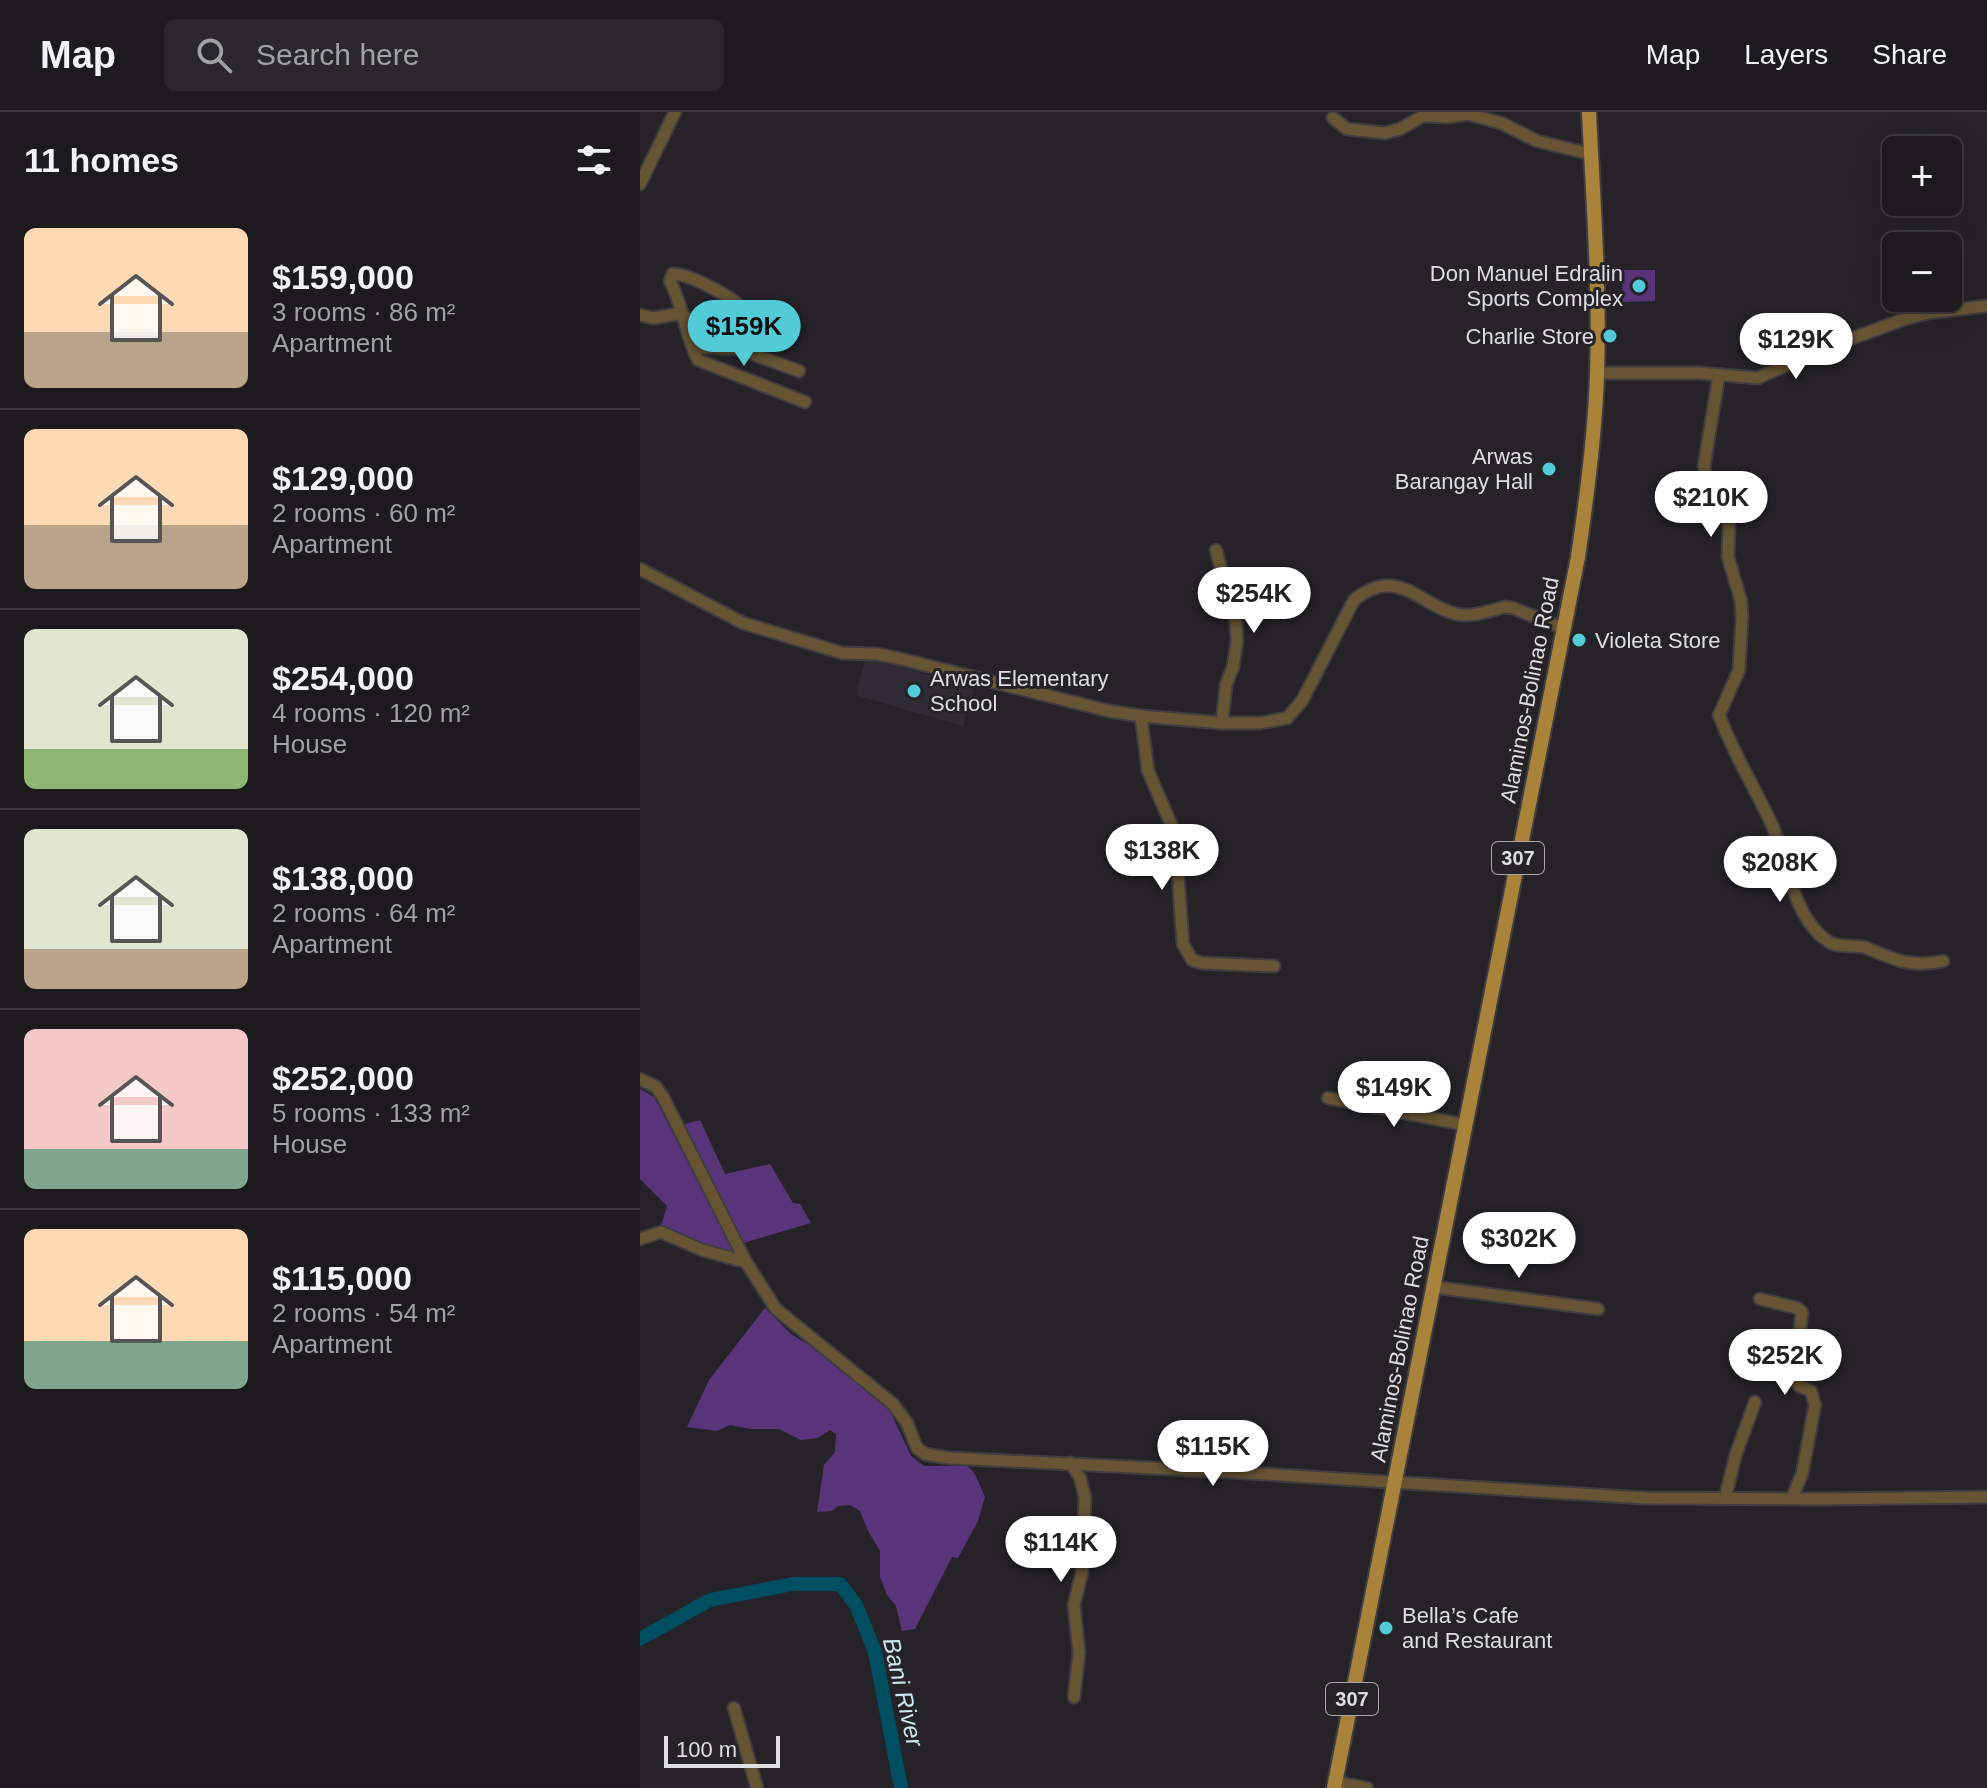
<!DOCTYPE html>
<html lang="en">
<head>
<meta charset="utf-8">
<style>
  :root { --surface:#1c1a1d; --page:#29272a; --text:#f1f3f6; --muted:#a0a1a4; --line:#3a383b; --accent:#52cbd9 }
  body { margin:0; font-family:Helvetica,sans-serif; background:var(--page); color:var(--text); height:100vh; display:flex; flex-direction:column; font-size:30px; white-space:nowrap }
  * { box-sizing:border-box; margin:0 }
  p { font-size:26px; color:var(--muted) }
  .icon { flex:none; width:44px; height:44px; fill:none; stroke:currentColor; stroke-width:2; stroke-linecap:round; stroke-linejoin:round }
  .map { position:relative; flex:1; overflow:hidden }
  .panel { display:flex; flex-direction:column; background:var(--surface); width:640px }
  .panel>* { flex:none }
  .fabs { position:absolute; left:1242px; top:24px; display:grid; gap:16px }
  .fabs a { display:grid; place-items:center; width:80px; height:80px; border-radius:12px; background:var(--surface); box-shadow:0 8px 32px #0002,0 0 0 2px var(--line); font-size:40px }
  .scale { position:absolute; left:24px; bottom:20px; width:116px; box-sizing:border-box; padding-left:8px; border:4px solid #dfdee1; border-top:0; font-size:22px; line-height:28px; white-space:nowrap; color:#dfdee1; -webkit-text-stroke:6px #252327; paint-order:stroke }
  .price { position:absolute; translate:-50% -68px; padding:0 18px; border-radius:28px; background:#fff; color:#222; font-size:26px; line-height:52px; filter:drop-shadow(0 2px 4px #0008) }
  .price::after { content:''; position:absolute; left:50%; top:48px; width:24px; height:18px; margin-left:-12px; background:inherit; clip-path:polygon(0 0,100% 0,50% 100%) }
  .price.current { background:var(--accent); color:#111 }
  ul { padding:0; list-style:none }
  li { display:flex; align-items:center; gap:24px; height:200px; padding:0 24px }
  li+li { border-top:2px solid var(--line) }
  li span { display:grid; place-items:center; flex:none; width:224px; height:160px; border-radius:12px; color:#555 }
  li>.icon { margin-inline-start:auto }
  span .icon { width:96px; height:96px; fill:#fffc; stroke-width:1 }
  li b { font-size:34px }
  h2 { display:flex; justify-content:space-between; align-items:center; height:96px; padding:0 24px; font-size:34px }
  header { display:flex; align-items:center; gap:48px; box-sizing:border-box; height:112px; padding:0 40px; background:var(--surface); border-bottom:2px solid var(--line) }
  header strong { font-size:38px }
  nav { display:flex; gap:44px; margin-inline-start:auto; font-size:28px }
  .search { width:560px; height:72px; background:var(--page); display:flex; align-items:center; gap:20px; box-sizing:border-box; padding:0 28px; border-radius:12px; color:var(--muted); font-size:30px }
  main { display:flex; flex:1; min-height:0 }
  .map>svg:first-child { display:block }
</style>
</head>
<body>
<header>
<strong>Map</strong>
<div class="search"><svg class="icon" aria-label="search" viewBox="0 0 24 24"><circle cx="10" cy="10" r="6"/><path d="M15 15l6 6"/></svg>Search here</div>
<nav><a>Map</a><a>Layers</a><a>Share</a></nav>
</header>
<main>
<section class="panel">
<h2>11 homes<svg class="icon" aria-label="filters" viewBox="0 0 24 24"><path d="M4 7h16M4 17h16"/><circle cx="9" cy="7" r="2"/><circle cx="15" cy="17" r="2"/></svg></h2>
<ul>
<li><span style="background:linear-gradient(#ffd9b3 65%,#b9a48a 0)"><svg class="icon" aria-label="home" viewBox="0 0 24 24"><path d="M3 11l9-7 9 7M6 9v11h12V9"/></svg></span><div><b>$159,000</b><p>3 rooms · 86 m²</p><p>Apartment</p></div></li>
<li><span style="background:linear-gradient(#ffd9b3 60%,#b9a48a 0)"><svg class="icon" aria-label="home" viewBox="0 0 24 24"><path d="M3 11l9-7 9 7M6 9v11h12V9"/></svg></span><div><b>$129,000</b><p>2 rooms · 60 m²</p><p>Apartment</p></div></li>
<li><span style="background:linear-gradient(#dfe7d0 75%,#8fb573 0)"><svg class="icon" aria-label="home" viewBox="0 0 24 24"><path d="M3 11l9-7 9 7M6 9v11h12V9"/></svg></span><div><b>$254,000</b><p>4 rooms · 120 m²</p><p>House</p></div></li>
<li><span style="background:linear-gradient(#dfe7d0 75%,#b9a48a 0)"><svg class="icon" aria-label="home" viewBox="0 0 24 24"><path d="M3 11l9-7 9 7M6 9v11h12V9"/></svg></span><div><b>$138,000</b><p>2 rooms · 64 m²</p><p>Apartment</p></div></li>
<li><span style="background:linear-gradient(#f6c9c9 75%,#7fa58c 0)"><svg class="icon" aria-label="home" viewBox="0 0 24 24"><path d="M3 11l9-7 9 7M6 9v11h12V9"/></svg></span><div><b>$252,000</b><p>5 rooms · 133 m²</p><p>House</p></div></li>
<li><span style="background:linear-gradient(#ffd9b3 70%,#7fa58c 0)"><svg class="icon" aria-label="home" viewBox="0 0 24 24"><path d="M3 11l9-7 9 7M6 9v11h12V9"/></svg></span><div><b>$115,000</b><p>2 rooms · 54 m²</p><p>Apartment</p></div></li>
</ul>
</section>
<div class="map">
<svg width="1347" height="1676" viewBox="0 0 1347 1676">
  <rect width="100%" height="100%" fill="#252327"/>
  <!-- built -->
  <polygon fill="#2f2b34" points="226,545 334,576 323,614 215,583"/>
  <!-- green -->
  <g fill="#5a347b">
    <polygon points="982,158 1015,158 1015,189 983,190"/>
    <polygon points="0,977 14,985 99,1147 19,1120 27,1094 0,1067"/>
    <polygon points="60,1008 85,1062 130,1052 153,1091 160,1092 171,1111 100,1132 38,1014"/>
    <polygon points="125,1196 151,1222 179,1239 250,1299 271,1344 284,1354 328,1354 335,1362 345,1385 338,1409 318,1446 312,1445 275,1517 262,1519 256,1494 247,1483 240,1465 240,1439 228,1419 220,1399 210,1393 198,1394 192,1399 177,1400 184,1353 195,1340 196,1322 190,1318 178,1326 161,1328 139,1317 110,1317 90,1313 77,1319 47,1315 69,1268"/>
  </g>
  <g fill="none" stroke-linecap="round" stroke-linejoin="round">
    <!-- river -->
    <polyline stroke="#004e62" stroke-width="14" points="0,1527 70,1488 153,1472 200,1472 216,1493 235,1540 261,1676"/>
    <!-- minor casing -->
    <g stroke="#3f3d41" stroke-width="15">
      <g id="minor">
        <polyline points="693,6 707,17 745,21 760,17 783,4 809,5 827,2 861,11 897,29 951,42"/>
        <polyline points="0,72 35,0"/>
        <polyline points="0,203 14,206 42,201"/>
        <path d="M 44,206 L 97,209 L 105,209 L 108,203 C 100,188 50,162 33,162 L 30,169 C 43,193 45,223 58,248 L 165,290"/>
        <polyline points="53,235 99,237 159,259"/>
        <polyline points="957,261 1059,261 1118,266 1180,238 1265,207 1288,201 1347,194"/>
        <path d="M 1079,263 L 1064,354 L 1066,367 L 1087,401 L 1089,415 L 1088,445 L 1101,489 L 1102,505 L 1099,558 L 1079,603 C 1093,641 1115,676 1132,713 C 1147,748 1154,811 1191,831 C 1201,836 1216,832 1227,836 C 1254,848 1273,856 1303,849"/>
        <polyline points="576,438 596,511 597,529 593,555 586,573 582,611"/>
        <path d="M 0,457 L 103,511 L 202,541 L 237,542 L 257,546 L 469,599 L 501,604 L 582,611 L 620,611 L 647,606 L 662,589 L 714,488 C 757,453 778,492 816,502 C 833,506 850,498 865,495 L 873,496 L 923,516"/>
        <polyline points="501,604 508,659 535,721 543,832 552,848 562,851 634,854"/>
        <polyline points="0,967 16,975 23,985 106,1150 136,1197 253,1292 267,1311 277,1336 285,1342 310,1346 591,1360 1005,1386 1181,1387 1347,1385"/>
        <polyline points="688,986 826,1013"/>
        <polyline points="0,1127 21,1120 62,1138 106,1150"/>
        <polyline points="794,1175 958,1197"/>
        <polyline points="1120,1187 1157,1196 1162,1200 1154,1266 1159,1274 1171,1279 1175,1293 1162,1362 1152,1386"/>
        <polyline points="431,1351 440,1366 445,1385 442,1460 434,1493 439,1541 434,1585"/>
        <polyline points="1085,1386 1096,1342 1115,1290"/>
        <polyline points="94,1596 117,1676"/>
        <polyline points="695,1670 727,1676"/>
      </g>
    </g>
    <!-- major casing -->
    <g stroke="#3f3d41" stroke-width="18">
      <path id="major" d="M 694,1676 L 938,445 C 947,384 955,324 957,263 C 960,175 953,87 949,0"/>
    </g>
    <!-- minor -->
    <use href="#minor" stroke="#665433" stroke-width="11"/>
    <!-- major -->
    <use href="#major" stroke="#a88339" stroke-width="14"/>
  </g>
  <!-- markers -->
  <g fill="#52cbd9" stroke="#252327" stroke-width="3">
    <circle cx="999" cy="174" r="8"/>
    <circle cx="970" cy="224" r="8"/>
    <circle cx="909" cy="357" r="8"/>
    <circle cx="939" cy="528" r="8"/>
    <circle cx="274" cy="579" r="8"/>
    <circle cx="746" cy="1516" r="8"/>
  </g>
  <g text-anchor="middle" stroke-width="6" stroke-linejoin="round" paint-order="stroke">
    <!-- shield labels -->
    <g fill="#252327" stroke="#a7a6a9" stroke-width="2">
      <rect x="852" y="730" width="52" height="32" rx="6"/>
      <rect x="686" y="1571" width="52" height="32" rx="6"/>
    </g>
    <g font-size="20" font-weight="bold" fill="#dfdee1">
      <text x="878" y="753">307</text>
      <text x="712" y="1594">307</text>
    </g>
    <!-- poi labels -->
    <g font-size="22" fill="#dfdee1" stroke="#252327" text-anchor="end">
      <text x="983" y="169">Don Manuel Edralin<tspan x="983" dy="25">Sports Complex</tspan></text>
      <text x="954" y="232">Charlie Store</text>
      <text x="893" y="352">Arwas<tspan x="893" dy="25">Barangay Hall</tspan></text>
      <text x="955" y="536" text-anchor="start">Violeta Store</text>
      <text x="290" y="574" text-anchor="start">Arwas Elementary<tspan x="290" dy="25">School</tspan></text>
      <text x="762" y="1511" text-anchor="start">Bella’s Cafe<tspan x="762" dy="25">and Restaurant</tspan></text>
    </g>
    <!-- street labels -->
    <g font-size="22" fill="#dfdee1" stroke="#252327">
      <text transform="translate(889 578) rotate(-79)" y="8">Alaminos-Bolinao Road</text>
      <text transform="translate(759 1237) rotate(-79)" y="8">Alaminos-Bolinao Road</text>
    </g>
    <!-- water labels -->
    <g font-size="24" font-style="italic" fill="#cee8f2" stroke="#252327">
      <text transform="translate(263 1580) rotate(77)" y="8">Bani River</text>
    </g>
  </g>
</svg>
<div class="fabs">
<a>+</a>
<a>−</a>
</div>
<div class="scale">100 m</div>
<b class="price current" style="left:104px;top:256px">$159K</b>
<b class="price" style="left:1156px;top:269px">$129K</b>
<b class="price" style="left:1071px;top:427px">$210K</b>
<b class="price" style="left:614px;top:523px">$254K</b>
<b class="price" style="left:522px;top:780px">$138K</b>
<b class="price" style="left:1140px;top:792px">$208K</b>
<b class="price" style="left:754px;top:1017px">$149K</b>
<b class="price" style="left:879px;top:1168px">$302K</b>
<b class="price" style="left:1145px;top:1285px">$252K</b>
<b class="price" style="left:573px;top:1376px">$115K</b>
<b class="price" style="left:421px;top:1472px">$114K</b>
</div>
</main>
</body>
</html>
